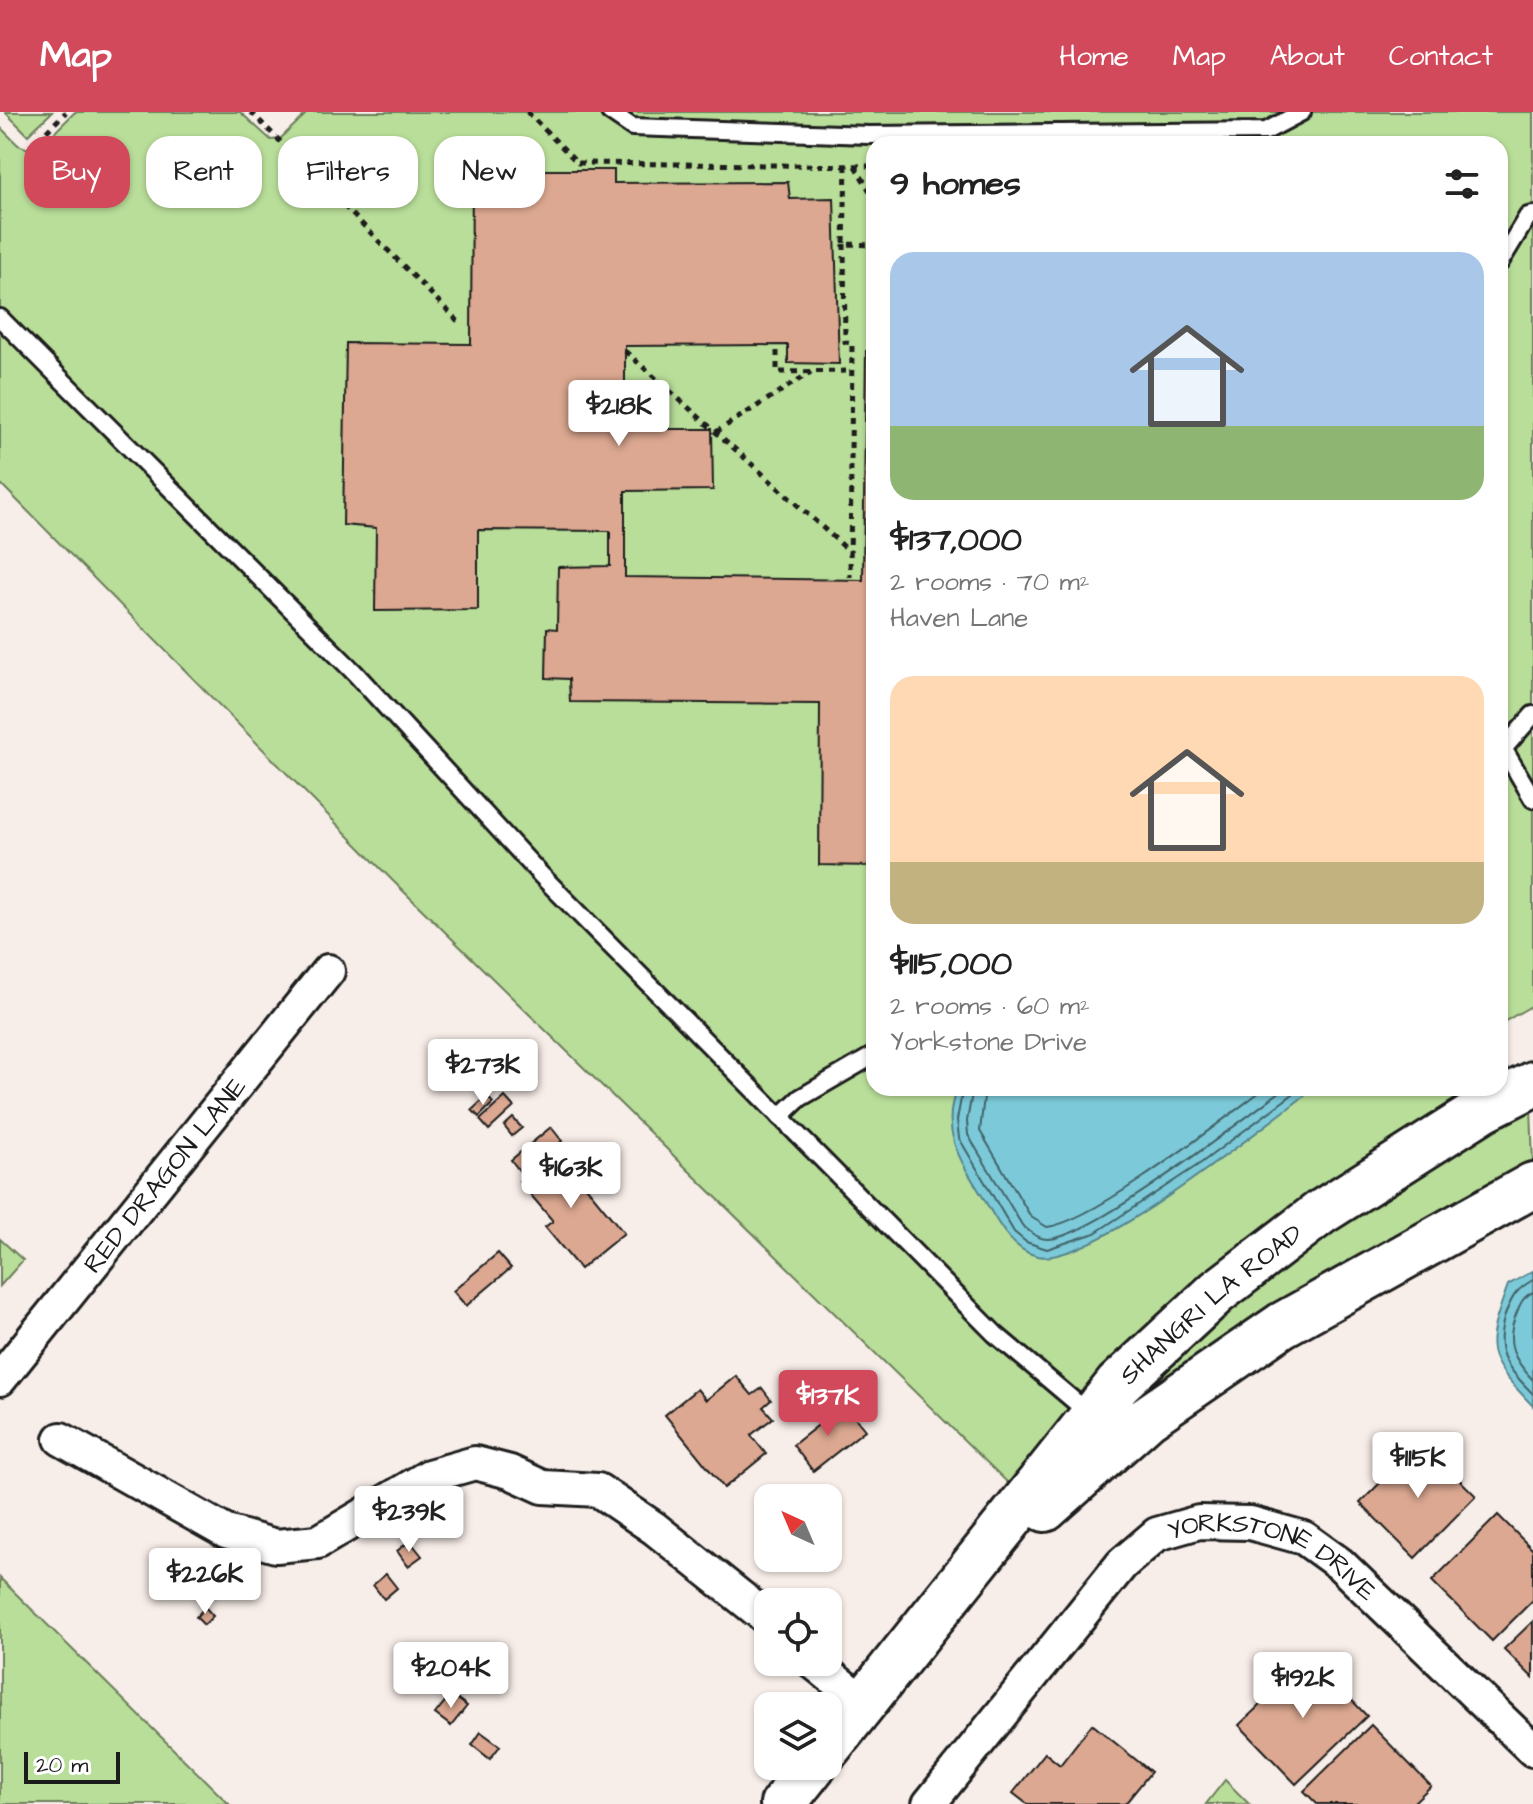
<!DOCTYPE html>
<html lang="en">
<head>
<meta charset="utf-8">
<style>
  :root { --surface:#fff; --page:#f6f6f6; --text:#222; --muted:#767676; --accent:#d1495b }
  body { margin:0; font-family:"Architects Daughter",sans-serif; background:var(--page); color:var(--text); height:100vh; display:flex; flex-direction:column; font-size:30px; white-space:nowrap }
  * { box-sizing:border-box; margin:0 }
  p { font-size:26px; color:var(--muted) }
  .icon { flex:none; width:44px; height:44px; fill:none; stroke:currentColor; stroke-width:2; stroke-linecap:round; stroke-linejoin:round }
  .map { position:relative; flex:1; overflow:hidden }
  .sheet { position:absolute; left:866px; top:24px; width:642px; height:960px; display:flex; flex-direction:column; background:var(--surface); border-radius:24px; box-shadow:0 2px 6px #0004 }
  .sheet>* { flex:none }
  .hud { position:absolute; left:24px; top:24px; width:722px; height:72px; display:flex; gap:16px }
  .needle { width:52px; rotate:316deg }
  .tools { position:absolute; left:754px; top:1372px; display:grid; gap:16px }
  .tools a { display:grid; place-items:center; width:88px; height:88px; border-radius:16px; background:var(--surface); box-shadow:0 2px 6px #0004; font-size:40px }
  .scale { position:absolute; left:24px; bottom:20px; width:96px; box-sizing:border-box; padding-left:8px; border:4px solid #1c1c1c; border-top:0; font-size:22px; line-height:28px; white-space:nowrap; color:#1c1c1c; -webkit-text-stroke:6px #fff; paint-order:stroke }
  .price { position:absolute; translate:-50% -68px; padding:0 18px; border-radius:8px; background:#fff; color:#222; font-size:26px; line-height:52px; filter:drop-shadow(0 2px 4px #0008) }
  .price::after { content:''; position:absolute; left:50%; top:48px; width:24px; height:18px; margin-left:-12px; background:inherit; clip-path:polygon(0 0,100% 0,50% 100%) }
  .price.on { background:var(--accent); color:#fff }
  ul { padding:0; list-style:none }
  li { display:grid; align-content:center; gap:16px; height:424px; padding:0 24px }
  li span { display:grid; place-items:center; height:248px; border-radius:24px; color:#555 }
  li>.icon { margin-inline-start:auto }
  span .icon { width:144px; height:144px; fill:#fffc; stroke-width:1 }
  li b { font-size:34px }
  h2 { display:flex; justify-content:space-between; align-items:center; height:96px; padding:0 24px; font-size:34px }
  .tag { padding:0 28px; border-radius:24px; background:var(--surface); box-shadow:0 2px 6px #0004; font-size:28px; line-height:72px }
  .tag.on { background:var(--accent); color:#fff }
  header { display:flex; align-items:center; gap:48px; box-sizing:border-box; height:112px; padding:0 40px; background:var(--accent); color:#fff }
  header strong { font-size:38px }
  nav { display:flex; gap:44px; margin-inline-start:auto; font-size:28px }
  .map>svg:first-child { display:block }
</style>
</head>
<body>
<header>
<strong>Map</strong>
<nav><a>Home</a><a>Map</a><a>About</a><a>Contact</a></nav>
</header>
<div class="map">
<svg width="1533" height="1692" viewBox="0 0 1533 1692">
  <rect width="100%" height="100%" fill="#f8eee9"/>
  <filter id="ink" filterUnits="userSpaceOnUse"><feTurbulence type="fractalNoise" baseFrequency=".0125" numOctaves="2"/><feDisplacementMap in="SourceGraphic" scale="16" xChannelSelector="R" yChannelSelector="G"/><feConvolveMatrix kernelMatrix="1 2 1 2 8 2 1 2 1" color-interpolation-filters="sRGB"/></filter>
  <g filter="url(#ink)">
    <!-- green -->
    <g fill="#b9de99" stroke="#6a7d5a" stroke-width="2">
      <polygon points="5,0 52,0 28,23"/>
      <polygon points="75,0 240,0 271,28 280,27 308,0 1533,0 1533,893 1500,912 1500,32 874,32 874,976 1485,976 1012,1375 392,768 0,371 0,15 18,33 31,38 40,35"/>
      <path d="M 1531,994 L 1533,1052 L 1104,1319 C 1217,1177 1378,1086 1531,994 Z"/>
      <polygon points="0,1127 23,1148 0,1174"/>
      <polygon points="0,1466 229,1692 0,1692"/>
      <polygon points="1225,1668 1249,1692 1206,1692"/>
    </g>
    <!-- water -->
    <g fill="#7ccad9" stroke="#56848d" stroke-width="2">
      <path d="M 957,976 L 1315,976 C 1267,1011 1090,1156 1037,1144 C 1009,1137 995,1105 981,1082 C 959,1047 940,1018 957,976 Z"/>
      <path d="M 1533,1159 L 1533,1294 C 1484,1243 1484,1239 1508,1173 Z"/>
    </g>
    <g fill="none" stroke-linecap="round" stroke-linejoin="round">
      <!-- shore -->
      <g stroke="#426268" stroke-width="2">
        <polyline points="963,976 957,1008 959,1026 1014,1120 1026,1130 1047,1137 1095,1121 1201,1051 1301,976"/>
        <path d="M 973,976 L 967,1009 L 968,1023 L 1022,1113 C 1030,1120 1037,1127 1048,1127 C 1092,1126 1243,1007 1285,976"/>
        <path d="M 985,976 L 980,1019 L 1031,1105 L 1047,1115 C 1094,1110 1222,1008 1265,976"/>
        <path d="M 1533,1168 C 1517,1177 1513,1183 1506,1200 C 1492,1240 1506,1254 1533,1282"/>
        <path d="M 1533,1180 C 1521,1186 1520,1193 1515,1205 C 1505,1232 1514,1248 1533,1268"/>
      </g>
    </g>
    <!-- building -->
    <g fill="#dca891" stroke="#1c1c1c" stroke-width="2">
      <polygon points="472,58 614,58 614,71 788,70 790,87 834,86 839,252 788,251 788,233 625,234 625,317 712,317 713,378 625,379 625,465 863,468 866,239 874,239 874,754 819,753 820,592 570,590 569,567 546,566 547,516 557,517 558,455 610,454 610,419 478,418 478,498 375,499 376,416 343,413 346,231 471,232"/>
      <polygon points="487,984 493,991 479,1005 472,998"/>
      <polygon points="505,985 514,995 489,1018 480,1008"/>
      <polygon points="513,1006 522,1016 512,1024 504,1014"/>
      <polygon points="551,1015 562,1029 522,1062 511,1048"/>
      <polygon points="556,1038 624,1121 580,1157 545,1115 553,1109 519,1069"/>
      <polygon points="498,1141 511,1156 466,1194 453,1179"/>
      <polygon points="736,1264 752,1283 762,1276 771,1288 763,1295 773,1306 751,1323 766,1342 724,1376 665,1303 697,1277 706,1288"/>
      <polygon points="840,1296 844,1302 853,1303 865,1318 813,1359 793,1333"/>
      <polygon points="1421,1330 1476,1384 1415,1446 1360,1391"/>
      <polygon points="1498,1403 1533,1438 1533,1488 1492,1529 1432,1469"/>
      <polygon points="410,1429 422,1444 408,1454 397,1439"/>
      <polygon points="386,1462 397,1476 384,1487 373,1473"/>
      <polygon points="205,1495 213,1504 204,1513 196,1505"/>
      <polygon points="1533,1509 1533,1566 1504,1537"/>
      <polygon points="446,1545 456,1556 437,1573 427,1562"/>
      <polygon points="1310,1545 1367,1604 1296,1672 1239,1613"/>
      <polygon points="451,1582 467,1594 451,1614 435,1602"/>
      <polygon points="1092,1612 1151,1660 1125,1692 1027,1692 1013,1681 1045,1641 1060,1653"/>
      <polygon points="1371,1613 1431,1674 1412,1692 1317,1692 1304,1679"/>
      <polygon points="481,1620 500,1634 490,1647 472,1633"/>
    </g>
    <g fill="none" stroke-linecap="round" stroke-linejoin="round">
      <!-- lane casing -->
      <g stroke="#1c1c1c" stroke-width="22">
        <g id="lane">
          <polyline points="610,0 632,15 869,23 1266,19 1302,0"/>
          <polyline points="1500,150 1528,104 1533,103"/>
          <polyline points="0,206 354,560 541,763 995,1222 1091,1303"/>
          <polyline points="1500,631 1533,687"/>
          <polyline points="1504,636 1533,603"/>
          <polyline points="780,1005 800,986 874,943"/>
        </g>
      </g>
      <!-- street casing -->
      <g stroke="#1c1c1c" stroke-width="38">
        <g id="street">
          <path id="s1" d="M 0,1267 L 328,859"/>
          <polyline points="61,1327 226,1420 276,1434 318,1430 429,1364 475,1351 510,1360 543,1375 598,1378 654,1416 768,1507"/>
          <polyline points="813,1550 864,1591"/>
          <path id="s2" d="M 929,1692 L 1122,1452 L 1157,1422 L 1199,1410 L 1250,1411 L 1304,1426 L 1340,1452 L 1533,1638"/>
        </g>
      </g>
      <!-- secondary casing -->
      <g stroke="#1c1c1c" stroke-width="50">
        <g id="secondary">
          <polyline points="1045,1397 1147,1306 1282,1213 1533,1073"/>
          <path id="s3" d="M 828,1636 L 1118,1272 L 1217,1180 L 1320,1101 L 1484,997 L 1533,972"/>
          <polyline points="783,1692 813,1654"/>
        </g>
      </g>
      <!-- path -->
      <g stroke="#1c1c1c" stroke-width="5" stroke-dasharray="6 6" stroke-linecap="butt">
        <polyline points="251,0 458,209"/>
        <polyline points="527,0 578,51 874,54"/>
        <polyline points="38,28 66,0"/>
        <polyline points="846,53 844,132 874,133"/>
        <polyline points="855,54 874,86"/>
        <polyline points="844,132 845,230 852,231 850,465"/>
        <polyline points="625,239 850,440"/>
        <polyline points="777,239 777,260 852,259"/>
        <polyline points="716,320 811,260"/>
      </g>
      <!-- lane -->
      <use href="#lane" stroke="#fff" stroke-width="16"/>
      <!-- street -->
      <use href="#street" stroke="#fff" stroke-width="32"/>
      <!-- secondary -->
      <use href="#secondary" stroke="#fff" stroke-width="44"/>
    </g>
  </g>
  <g text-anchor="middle" stroke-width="8" stroke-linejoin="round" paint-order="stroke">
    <!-- street labels -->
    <g font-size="26" fill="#1c1c1c" stroke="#fff">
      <text dy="9" stroke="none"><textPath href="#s1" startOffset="262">RED DRAGON LANE</textPath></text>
      <text dy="9" stroke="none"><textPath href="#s3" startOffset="588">SHANGRI LA ROAD</textPath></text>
      <text dy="9" stroke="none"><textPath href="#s2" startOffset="480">YORKSTONE DRIVE</textPath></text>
    </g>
  </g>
</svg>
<div class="tools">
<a><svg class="needle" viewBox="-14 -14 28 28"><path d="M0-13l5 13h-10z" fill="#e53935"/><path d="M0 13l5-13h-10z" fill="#767676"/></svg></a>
<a><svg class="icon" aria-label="locate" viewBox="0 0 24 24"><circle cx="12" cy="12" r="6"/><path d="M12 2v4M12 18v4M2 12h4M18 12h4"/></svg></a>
<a><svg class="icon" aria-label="layers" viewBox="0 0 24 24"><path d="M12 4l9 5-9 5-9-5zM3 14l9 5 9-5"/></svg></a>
</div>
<div class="scale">20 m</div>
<b class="price" style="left:619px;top:336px">$218K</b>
<b class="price" style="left:483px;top:995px">$273K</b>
<b class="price" style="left:571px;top:1098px">$163K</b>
<b class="price on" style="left:828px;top:1326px">$137K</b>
<b class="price" style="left:1418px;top:1388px">$115K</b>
<b class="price" style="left:409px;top:1442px">$239K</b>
<b class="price" style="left:205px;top:1504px">$226K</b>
<b class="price" style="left:451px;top:1598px">$204K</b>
<b class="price" style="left:1303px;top:1608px">$192K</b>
<div class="hud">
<a class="tag on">Buy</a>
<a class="tag">Rent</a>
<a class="tag">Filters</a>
<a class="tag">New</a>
</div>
<section class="sheet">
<h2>9 homes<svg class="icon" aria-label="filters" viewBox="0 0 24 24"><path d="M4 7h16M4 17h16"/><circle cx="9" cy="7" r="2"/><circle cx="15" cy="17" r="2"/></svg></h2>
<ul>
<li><span style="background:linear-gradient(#a9c7e8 70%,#8fb573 0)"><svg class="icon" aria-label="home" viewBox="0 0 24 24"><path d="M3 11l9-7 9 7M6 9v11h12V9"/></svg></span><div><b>$137,000</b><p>2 rooms · 70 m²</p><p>Haven Lane</p></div></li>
<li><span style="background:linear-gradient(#ffd9b3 75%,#c2b280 0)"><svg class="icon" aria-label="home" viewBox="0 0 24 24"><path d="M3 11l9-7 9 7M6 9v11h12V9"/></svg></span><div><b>$115,000</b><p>2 rooms · 60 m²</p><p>Yorkstone Drive</p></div></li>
</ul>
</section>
</div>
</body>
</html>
